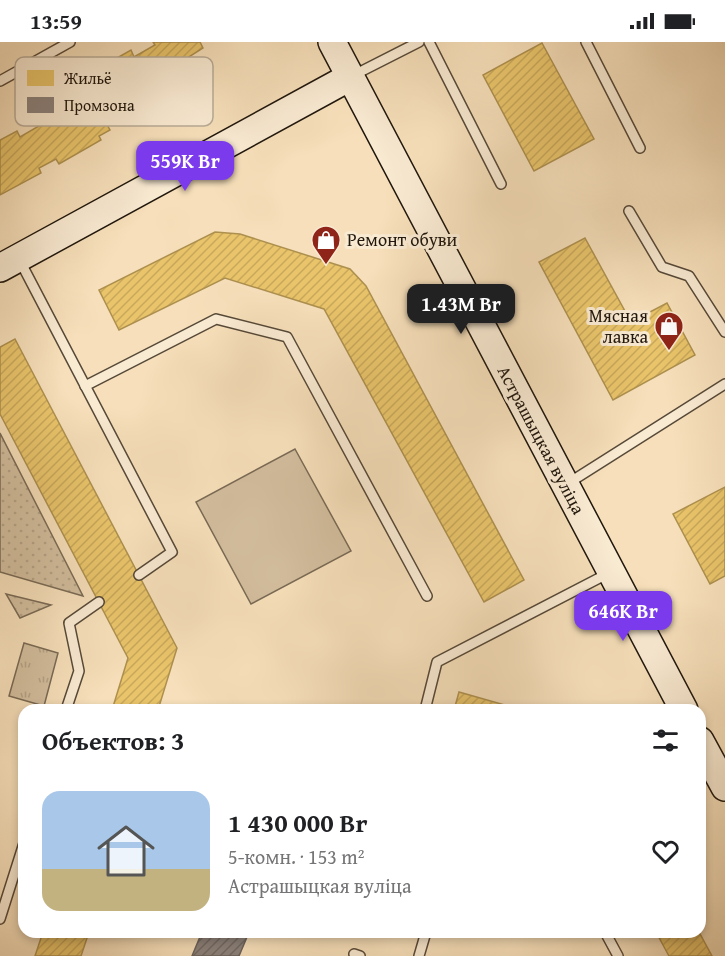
<!DOCTYPE html>
<html lang="ru">
<head>
<meta charset="utf-8">
<style>
  :root { --surface:#fff; --page:#f6f6f6; --text:#202124; --muted:#757577; --line:#e0e0e0; --accent:#7c3aed }
  body { margin:0; font-family:"Gentium Book Plus",serif; background:var(--page); color:var(--text); height:100vh; display:flex; flex-direction:column; font-size:22px; white-space:nowrap }
  * { box-sizing:border-box; margin:0 }
  p { font-size:20px; color:var(--muted) }
  .icon { flex:none; width:33px; height:33px; fill:none; stroke:currentColor; stroke-width:2; stroke-linecap:round; stroke-linejoin:round }
  .map { position:relative; flex:1; overflow:hidden }
  .sheet { position:absolute; left:18px; top:662px; width:688px; height:234px; display:flex; flex-direction:column; background:var(--surface); border-radius:18px; box-shadow:0 3px 9px #0003 }
  .sheet>* { flex:none }
  .price { position:absolute; translate:-50% -51px; padding:0 14px; border-radius:12px; background:var(--accent); color:#fff; font-size:20px; line-height:39px; filter:drop-shadow(0 2px 3px #0008) }
  .price::after { content:''; position:absolute; left:50%; top:36px; width:18px; height:14px; margin-left:-9px; background:inherit; clip-path:polygon(0 0,100% 0,50% 100%) }
  .price.active { background:#222; color:#fff }
  ul { padding:0; list-style:none }
  li { display:flex; align-items:center; gap:18px; height:150px; padding:0 24px }
  li+li { border-top:2px solid var(--line) }
  li span { display:grid; place-items:center; flex:none; width:168px; height:120px; border-radius:18px; color:#555 }
  li>.icon { margin-inline-start:auto }
  span .icon { width:72px; height:72px; fill:#fffc; stroke-width:1 }
  li b { font-size:26px }
  h2 { display:flex; justify-content:space-between; align-items:center; height:72px; padding:0 24px; font-size:26px }
  .status { display:flex; justify-content:space-between; align-items:center; height:42px; padding:0 30px; background:var(--surface); direction:ltr }
  .status svg { height:16px; fill:currentColor }
  .map>svg:first-child { display:block }
</style>
</head>
<body>
<div class="status"><b>13:59</b><svg viewBox="0 0 49 12"><path d="M0 12V9h3v3zM5 12V6h3v6zM10 12V3h3v9zM15 12V0h3v12zM26 1h20v11H26zM47 4h2v5h-2z"/></svg></div>
<div class="map">
<svg width="725" height="914" viewBox="0 0 725 914">
  <defs>
    <pattern id="grass-dots" width="8" height="8" patternUnits="userSpaceOnUse" patternTransform="scale(1.5)"><rect width="8" height="8" fill="#d2bd9d"/><path d="M2 2h.1M6 6h.1" fill="none" stroke="#b4a286" stroke-width="1.8" stroke-linecap="round"/></pattern>
    <pattern id="park-tufts" width="24" height="20" patternUnits="userSpaceOnUse" patternTransform="scale(1.5)"><rect width="24" height="20" fill="#d2bd9d"/><path d="M3 7l-1-3M5 7V3M7 7l1-3M15 17l-1-3M17 17v-4M19 17l1-3" fill="none" stroke="#b4a286"/></pattern>
    <pattern id="homes-hatch" width="6" height="6" patternUnits="userSpaceOnUse" patternTransform="scale(1.5)"><rect width="6" height="6" fill="#e9c46a"/><path d="M-1 1l2-2M0 6l6-6M5 7l2-2" fill="none" stroke="#c8a85b"/></pattern>
    <pattern id="industry-hatch" width="6" height="6" patternUnits="userSpaceOnUse" patternTransform="scale(1.5)"><rect width="6" height="6" fill="#8a817c"/><path d="M-1 1l2-2M0 6l6-6M5 7l2-2" fill="none" stroke="#706964"/></pattern>
  </defs>
  <rect width="100%" height="100%" fill="#f6dfba"/>
  <filter id="stains"><feTurbulence type="fractalNoise" baseFrequency=".00333" numOctaves="4"/><feColorMatrix values="0 0 0 0 .2 0 0 0 0 .09 0 0 0 0 .02 0 0 0 .5 -.17"/></filter>
  <radialGradient id="worn" r=".72"><stop offset=".6" stop-color="#630" stop-opacity="0"/><stop offset="1" stop-color="#630" stop-opacity=".3"/></radialGradient>
  <!-- grass -->
  <g fill="url(#grass-dots)" stroke="#796a55" stroke-width="1.5">
    <polygon points="0,391 83,554 0,530"/>
    <polygon points="6,552 51,563 20,576"/>
  </g>
  <!-- park -->
  <polygon fill="url(#park-tufts)" stroke="#796a55" stroke-width="1.5" points="24,601 58,611 44,664 9,654"/>
  <!-- garden -->
  <polygon fill="#d2bd9d" stroke="#796a55" stroke-width="1.5" points="295,407 351,509 251,562 196,460"/>
  <!-- homes -->
  <g fill="url(#homes-hatch)" stroke="#ad904e" stroke-width="1.5">
    <polygon points="153,0 200,0 203,6 184,18 186,22 161,36 163,40 152,47 154,50 114,72 111,66 103,71 86,41 95,36 92,30 131,8 134,15 155,3"/>
    <polygon points="542,1 594,97 534,129 483,33"/>
    <polygon points="91,55 110,88 99,94 101,98 59,122 56,117 39,126 41,131 0,153 0,98 17,89 20,95 39,84 36,78 78,56 80,60"/>
    <polygon points="215,190 240,192 350,227 366,244 524,538 484,560 324,267 225,236 119,288 99,248"/>
    <polygon points="585,196 631,280 667,261 695,313 613,358 539,220"/>
    <polygon points="15,297 177,606 158,668 112,668 128,616 0,372 0,305"/>
    <polygon points="725,445 725,534 710,542 673,472"/>
    <polygon points="459,650 522,668 454,668"/>
    <polygon points="43,890 89,890 81,914 35,914"/>
    <polygon points="656,890 699,890 712,914 669,914"/>
  </g>
  <!-- industry -->
  <polygon fill="url(#industry-hatch)" stroke="#6a615b" stroke-width="1.5" points="202,890 238,890 237,892 247,895 239,914 192,914"/>
  <g fill="none" stroke-linecap="round" stroke-linejoin="round">
    <!-- lane casing -->
    <g stroke="#564938" stroke-width="12">
      <g id="lane">
        <polyline points="429,0 501,142"/>
        <polyline points="586,0 640,106"/>
        <polyline points="352,34 419,0"/>
        <polyline points="0,39 70,0"/>
        <polyline points="629,169 662,225 689,234 725,290"/>
        <polyline points="20,219 172,510 139,533"/>
        <polyline points="85,344 216,277 287,295 427,554"/>
        <polyline points="567,442 725,342"/>
        <polyline points="66,668 79,629 69,581 99,560"/>
        <polyline points="425,668 437,620 609,531"/>
        <polyline points="0,877 24,801"/>
        <polyline points="605,890 618,914"/>
        <polyline points="354,912 360,914"/>
        <polyline points="419,914 426,890"/>
      </g>
    </g>
    <!-- secondary casing -->
    <g stroke="#20170d" stroke-width="30">
      <g id="secondary">
        <polyline points="332,0 684,668"/>
        <polyline points="0,226 350,35"/>
        <polyline points="700,699 725,745"/>
      </g>
    </g>
    <!-- lane -->
    <use href="#lane" stroke="#f9ead2" stroke-width="9"/>
    <!-- secondary -->
    <use href="#secondary" stroke="#f9ead2" stroke-width="27"/>
  </g>
  <!-- icons -->
  <defs>
    <g id="shop-pin" transform="scale(1.5)"><path d="M0 17L-7.5 6A9.5 9.5 0 1 1 7.5 6Z" fill="#8f2418" stroke="#f9ead2"/><path d="M-5-2.5h2.3a2.7 3.5 0 0 1 5.4 0H5L5.5 6h-11ZM-1.5-2.5h3a1.5 2.3 0 0 0-3 0Z" fill="#fff"/></g>
  </defs>
  <g fill-rule="evenodd">
    <use href="#shop-pin" x="326" y="198"/>
    <use href="#shop-pin" x="669" y="284"/>
  </g>
  <g text-anchor="middle" stroke-width="6" stroke-linejoin="round" paint-order="stroke">
    <!-- poi labels -->
    <g font-size="18" fill="#20170d" stroke="#f9ead2" text-anchor="start">
      <text x="347" y="204">Ремонт обуви</text>
      <text x="648" y="280" text-anchor="end">Мясная<tspan x="648" dy="21">лавка</tspan></text>
    </g>
    <!-- street labels -->
    <g font-size="18" fill="#20170d" stroke="#f9ead2">
      <text transform="translate(541 398) rotate(62)" y="6">Астрашыцкая вуліца</text>
    </g>
  </g>
  <!-- legend -->
  <rect x="15" y="15" width="198" height="69" rx="9" fill="#f9ead2" stroke="#b8ab97" stroke-width="1.5"/>
  <rect x="27" y="28" width="27" height="16" fill="#e9c46a"/>
  <rect x="27" y="55" width="27" height="16" fill="#8a817c"/>
  <g font-size="16" fill="#20170d">
    <text x="64" y="42">Жильё</text>
    <text x="64" y="69">Промзона</text>
  </g>
  <rect width="100%" height="100%" filter="url(#stains)"/>
  <rect width="100%" height="100%" fill="url(#worn)"/>
</svg>
<b class="price" style="left:185px;top:150px">559K Br</b>
<b class="price active" style="left:461px;top:293px">1.43M Br</b>
<b class="price" style="left:623px;top:600px">646K Br</b>
<section class="sheet">
<h2>Объектов: 3<svg class="icon" aria-label="filters" viewBox="0 0 24 24"><path d="M4 7h16M4 17h16"/><circle cx="9" cy="7" r="2"/><circle cx="15" cy="17" r="2"/></svg></h2>
<ul>
<li><span style="background:linear-gradient(#a9c7e8 65%,#c2b280 0)"><svg class="icon" aria-label="home" viewBox="0 0 24 24"><path d="M3 11l9-7 9 7M6 9v11h12V9"/></svg></span><div><b>1 430 000 Br</b><p>5-комн. · 153 m²</p><p>Астрашыцкая вуліца</p></div><svg class="icon" aria-label="heart" viewBox="0 0 24 24"><path d="M12 20l-8-8c-3-5 5-10 8-4 3-6 11-1 8 4z"/></svg></li>
</ul>
</section>
</div>
</body>
</html>
